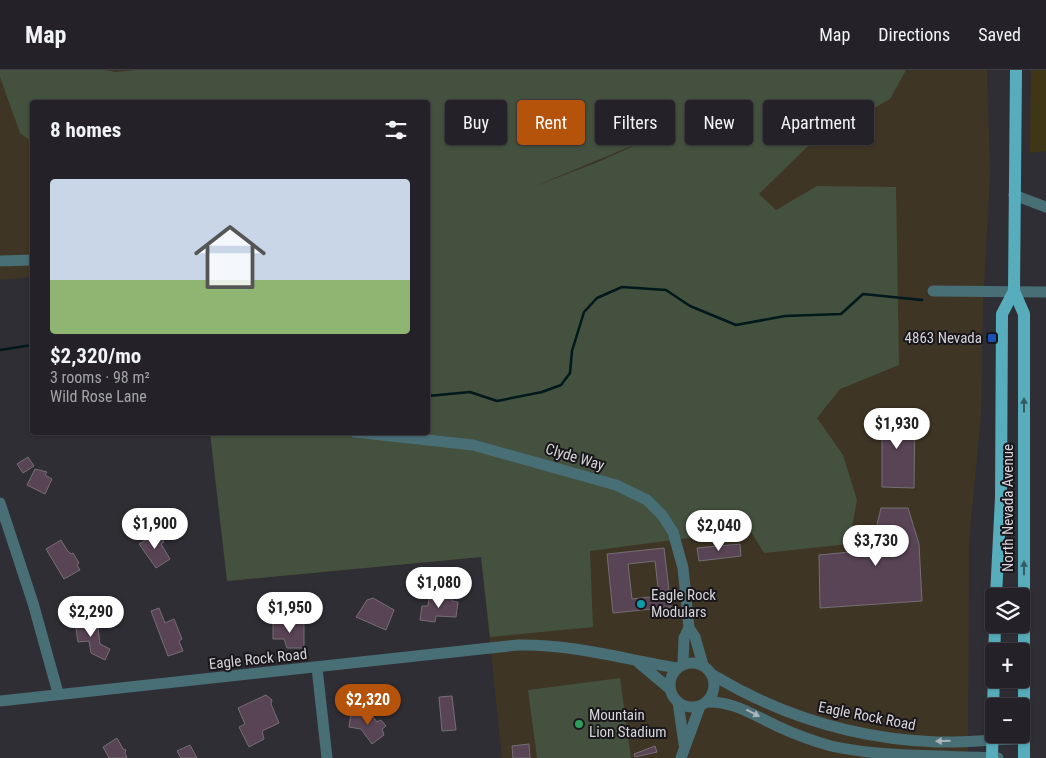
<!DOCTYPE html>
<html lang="en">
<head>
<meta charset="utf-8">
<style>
  :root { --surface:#242228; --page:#2c2a30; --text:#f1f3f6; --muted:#a3a4a8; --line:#413f45; --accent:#b45309 }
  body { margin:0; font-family:"Roboto Condensed",sans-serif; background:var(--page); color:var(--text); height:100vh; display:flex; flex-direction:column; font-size:19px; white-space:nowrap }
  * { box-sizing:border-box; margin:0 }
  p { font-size:16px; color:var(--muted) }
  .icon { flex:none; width:28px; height:28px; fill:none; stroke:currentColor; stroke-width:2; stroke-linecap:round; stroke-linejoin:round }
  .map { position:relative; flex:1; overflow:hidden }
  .details { position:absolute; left:30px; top:30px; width:400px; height:335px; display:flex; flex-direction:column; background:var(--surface); border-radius:5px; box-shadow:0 1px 4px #0004,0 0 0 1px var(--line) }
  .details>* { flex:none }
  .top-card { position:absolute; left:445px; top:30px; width:475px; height:45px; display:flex; gap:10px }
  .fabs { position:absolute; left:985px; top:518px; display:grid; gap:10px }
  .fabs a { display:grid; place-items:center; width:45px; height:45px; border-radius:5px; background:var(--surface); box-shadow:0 1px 4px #0004,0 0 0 1px var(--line); font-size:25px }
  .price { position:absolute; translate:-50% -42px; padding:0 11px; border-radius:18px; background:#fff; color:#222; font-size:16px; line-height:32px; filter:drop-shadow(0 1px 2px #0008) }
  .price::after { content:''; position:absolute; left:50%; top:30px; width:15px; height:11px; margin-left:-8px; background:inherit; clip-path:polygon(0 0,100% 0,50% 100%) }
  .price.selected { background:var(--accent); color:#fff }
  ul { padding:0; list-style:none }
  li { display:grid; align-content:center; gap:10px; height:265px; padding:0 20px }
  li+li { border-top:1px solid var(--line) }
  li span { display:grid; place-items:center; height:155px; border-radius:5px; color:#555 }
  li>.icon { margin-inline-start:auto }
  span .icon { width:90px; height:90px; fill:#fffc; stroke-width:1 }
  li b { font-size:21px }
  h2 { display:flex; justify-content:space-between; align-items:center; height:60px; padding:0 20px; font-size:21px }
  .tag { padding:0 18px; border-radius:5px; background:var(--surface); box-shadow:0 1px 4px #0004,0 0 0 1px var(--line); font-size:18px; line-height:45px }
  .tag.selected { background:var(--accent); color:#fff }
  header { display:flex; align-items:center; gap:30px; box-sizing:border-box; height:70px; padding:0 25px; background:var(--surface); border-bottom:1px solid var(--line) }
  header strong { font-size:24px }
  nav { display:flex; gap:28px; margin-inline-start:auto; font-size:18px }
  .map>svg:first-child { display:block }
</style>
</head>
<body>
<header>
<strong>Map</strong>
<nav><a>Map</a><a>Directions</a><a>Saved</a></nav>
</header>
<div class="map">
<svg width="1046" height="688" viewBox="0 0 1046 688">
  <rect width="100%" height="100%" fill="#302e35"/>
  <!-- education -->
  <polygon fill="#3f3525" points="0,0 987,0 990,104 983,235 981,345 969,471 968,688 502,688 481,487 227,511 428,362 428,32 32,32 32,207 0,210"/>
  <!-- green -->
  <g fill="#44513e" fill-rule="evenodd">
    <path d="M 0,0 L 104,0 L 116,2 L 136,0 L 906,0 L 890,29 L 806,78 L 759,124 L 776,140 L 817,116 L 896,117 L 899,295 L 840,319 L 817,348 L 843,385 L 857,430 L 849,474 L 764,483 L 750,460 L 590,481 L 593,557 L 490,567 L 481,487 L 227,511 L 210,363 L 428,362 L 428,32 L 32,32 L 32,72 L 20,63 L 0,7 ZM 660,64 L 598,92 L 533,117 Z"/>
    <polygon points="620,608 631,688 537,688 528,620"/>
  </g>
  <!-- sand -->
  <polygon fill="#3f3616" points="1031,0 1046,0 1046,81 1030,83"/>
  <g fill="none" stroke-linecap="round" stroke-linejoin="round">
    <!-- stream -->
    <g stroke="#01181c" stroke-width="2.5">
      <polyline points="0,280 32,275"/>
      <polyline points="428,326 470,322 497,331 542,322 561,315 570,303 572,281 584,242 597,228 622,217 666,220 690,236 736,255 785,246 841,244 863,224 922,230"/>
    </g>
  </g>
  <!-- building -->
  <g fill="#594455" stroke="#756e74" fill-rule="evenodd">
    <polygon points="875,346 915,346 914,418 882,417 882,369 874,368"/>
    <polygon points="28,387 34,396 23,403 17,394"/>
    <polygon points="35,399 47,402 45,405 52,409 45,424 27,415"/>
    <polygon points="881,438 908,438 919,474 922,531 820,538 819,485 871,480"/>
    <polygon points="158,463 164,472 161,474 170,489 156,498 139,474"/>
    <polygon points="61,470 67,480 71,484 73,483 79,493 77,495 80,500 64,509 46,479"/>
    <polygon points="740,474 741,486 699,491 697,478"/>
    <path d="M 664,478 L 671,537 L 613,543 L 607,484 ZM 655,491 L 659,526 L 632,529 L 628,494 Z"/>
    <polygon points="441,525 453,526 452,531 458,532 456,547 436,546 435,552 420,550 422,536 428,536 429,528 441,530"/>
    <polygon points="373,528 394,540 386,560 356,547 367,530"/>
    <polygon points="159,538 165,553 174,549 182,569 179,571 183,581 168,586 151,541"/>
    <polygon points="282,549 288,554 304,553 304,578 287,578 284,569 273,569 273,554"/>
    <polygon points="97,550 100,574 110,579 105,590 91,583 89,571 78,572 75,552"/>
    <polygon points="266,625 272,630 271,634 279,653 262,661 264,669 249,677 239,657 245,654 238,638"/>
    <polygon points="452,626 456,660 442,661 439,627"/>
    <polygon points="368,640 377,652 381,650 386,656 382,659 384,665 372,674 361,659 349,657 351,643 362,645"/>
    <polygon points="117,668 123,679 126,680 125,683 127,688 109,688 103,677"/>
    <polygon points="529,674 530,688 513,688 512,676"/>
    <polygon points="190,675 197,688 181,688 177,681"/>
    <polygon points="655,676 657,682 635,687 634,684"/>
  </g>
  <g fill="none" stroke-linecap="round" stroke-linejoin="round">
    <!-- minor -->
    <g stroke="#486e76" stroke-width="11">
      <polyline points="1014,125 1046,137"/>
      <polyline points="0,191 32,190"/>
      <polyline points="933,221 1046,222"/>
      <polyline points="355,362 473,375 616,415 647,430 662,445 673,462 683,498 689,558 695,567 703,595"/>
      <polyline points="0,433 33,533 58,623"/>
      <circle cx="692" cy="615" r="22"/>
      <polyline points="639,593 670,619"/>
      <polyline points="683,594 684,568 689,558"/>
      <polyline points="317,598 327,688"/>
      <path d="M 713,605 C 781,646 857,669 937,672 C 966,673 996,669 1025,669"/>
      <path d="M 0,631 L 518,575 C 572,574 623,589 677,598"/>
      <polyline points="678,632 684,674"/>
      <path d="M 706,632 C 734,631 753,645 777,656 C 794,664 813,671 831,676 C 886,688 942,685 998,688"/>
      <polyline points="681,688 700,636"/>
    </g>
    <!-- major -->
    <g stroke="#57adbc" stroke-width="12">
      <polyline points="1016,0 1014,221 1024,244 1024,688"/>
      <polyline points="996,526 1001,428 1002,244 1014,221"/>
      <polyline points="992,688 995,554"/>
    </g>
  </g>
  <!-- one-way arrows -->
  <defs><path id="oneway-solid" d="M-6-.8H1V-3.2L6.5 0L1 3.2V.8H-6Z" transform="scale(1.25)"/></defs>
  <g fill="#345a63">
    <use href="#oneway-solid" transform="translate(1024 335) rotate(-90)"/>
    <use href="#oneway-solid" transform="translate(1024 498) rotate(-90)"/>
  </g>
  <g fill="#abb5bb">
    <use href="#oneway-solid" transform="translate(753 643) rotate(27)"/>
    <use href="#oneway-solid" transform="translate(943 671) rotate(178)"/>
  </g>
  <!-- markers -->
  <rect fill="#1a4fb4" stroke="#18161a" stroke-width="2" x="987" y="263" width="10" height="10" rx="2.5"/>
  <circle fill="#0f9aa8" stroke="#18161a" stroke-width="2" cx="641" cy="534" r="5"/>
  <circle fill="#2e9e5b" stroke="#18161a" stroke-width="2" cx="579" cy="654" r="5"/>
  <g text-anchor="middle" stroke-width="4" stroke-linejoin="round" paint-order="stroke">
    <!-- poi labels -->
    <g font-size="15" fill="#d6d4d8" stroke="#18161a" text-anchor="start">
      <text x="982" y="273" text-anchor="end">4863 Nevada</text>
      <text x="651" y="530">Eagle Rock<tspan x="651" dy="17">Modulars</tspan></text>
      <text x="589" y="650">Mountain<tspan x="589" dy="17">Lion Stadium</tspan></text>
    </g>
    <!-- street labels -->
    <g font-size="15" fill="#d6d4d8" stroke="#18161a">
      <text transform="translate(575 387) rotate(17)" y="5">Clyde Way</text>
      <text transform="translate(1008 438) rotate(-90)" y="5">North Nevada Avenue</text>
      <text transform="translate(258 589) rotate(-6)" y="5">Eagle Rock Road</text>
      <text transform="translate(867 646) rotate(11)" y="5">Eagle Rock Road</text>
    </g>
  </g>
</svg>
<div class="fabs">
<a><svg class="icon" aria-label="layers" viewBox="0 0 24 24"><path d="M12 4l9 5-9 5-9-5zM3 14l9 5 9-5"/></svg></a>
<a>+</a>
<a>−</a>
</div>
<b class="price" style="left:897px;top:380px">$1,930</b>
<b class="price" style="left:155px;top:480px">$1,900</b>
<b class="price" style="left:719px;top:482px">$2,040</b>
<b class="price" style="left:876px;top:497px">$3,730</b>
<b class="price" style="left:439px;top:539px">$1,080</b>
<b class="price" style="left:290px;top:564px">$1,950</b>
<b class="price" style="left:91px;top:568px">$2,290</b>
<b class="price selected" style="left:368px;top:656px">$2,320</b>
<div class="top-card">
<a class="tag">Buy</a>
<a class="tag selected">Rent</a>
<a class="tag">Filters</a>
<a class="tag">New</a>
<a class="tag">Apartment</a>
</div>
<section class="details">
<h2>8 homes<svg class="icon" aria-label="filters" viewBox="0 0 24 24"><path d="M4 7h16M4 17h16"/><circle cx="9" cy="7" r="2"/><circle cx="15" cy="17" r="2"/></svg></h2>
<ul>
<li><span style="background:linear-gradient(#c9d6e8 65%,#8fb573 0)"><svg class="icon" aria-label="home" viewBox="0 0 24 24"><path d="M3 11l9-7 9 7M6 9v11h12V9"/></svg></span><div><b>$2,320/mo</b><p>3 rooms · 98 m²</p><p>Wild Rose Lane</p></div></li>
</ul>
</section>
</div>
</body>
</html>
